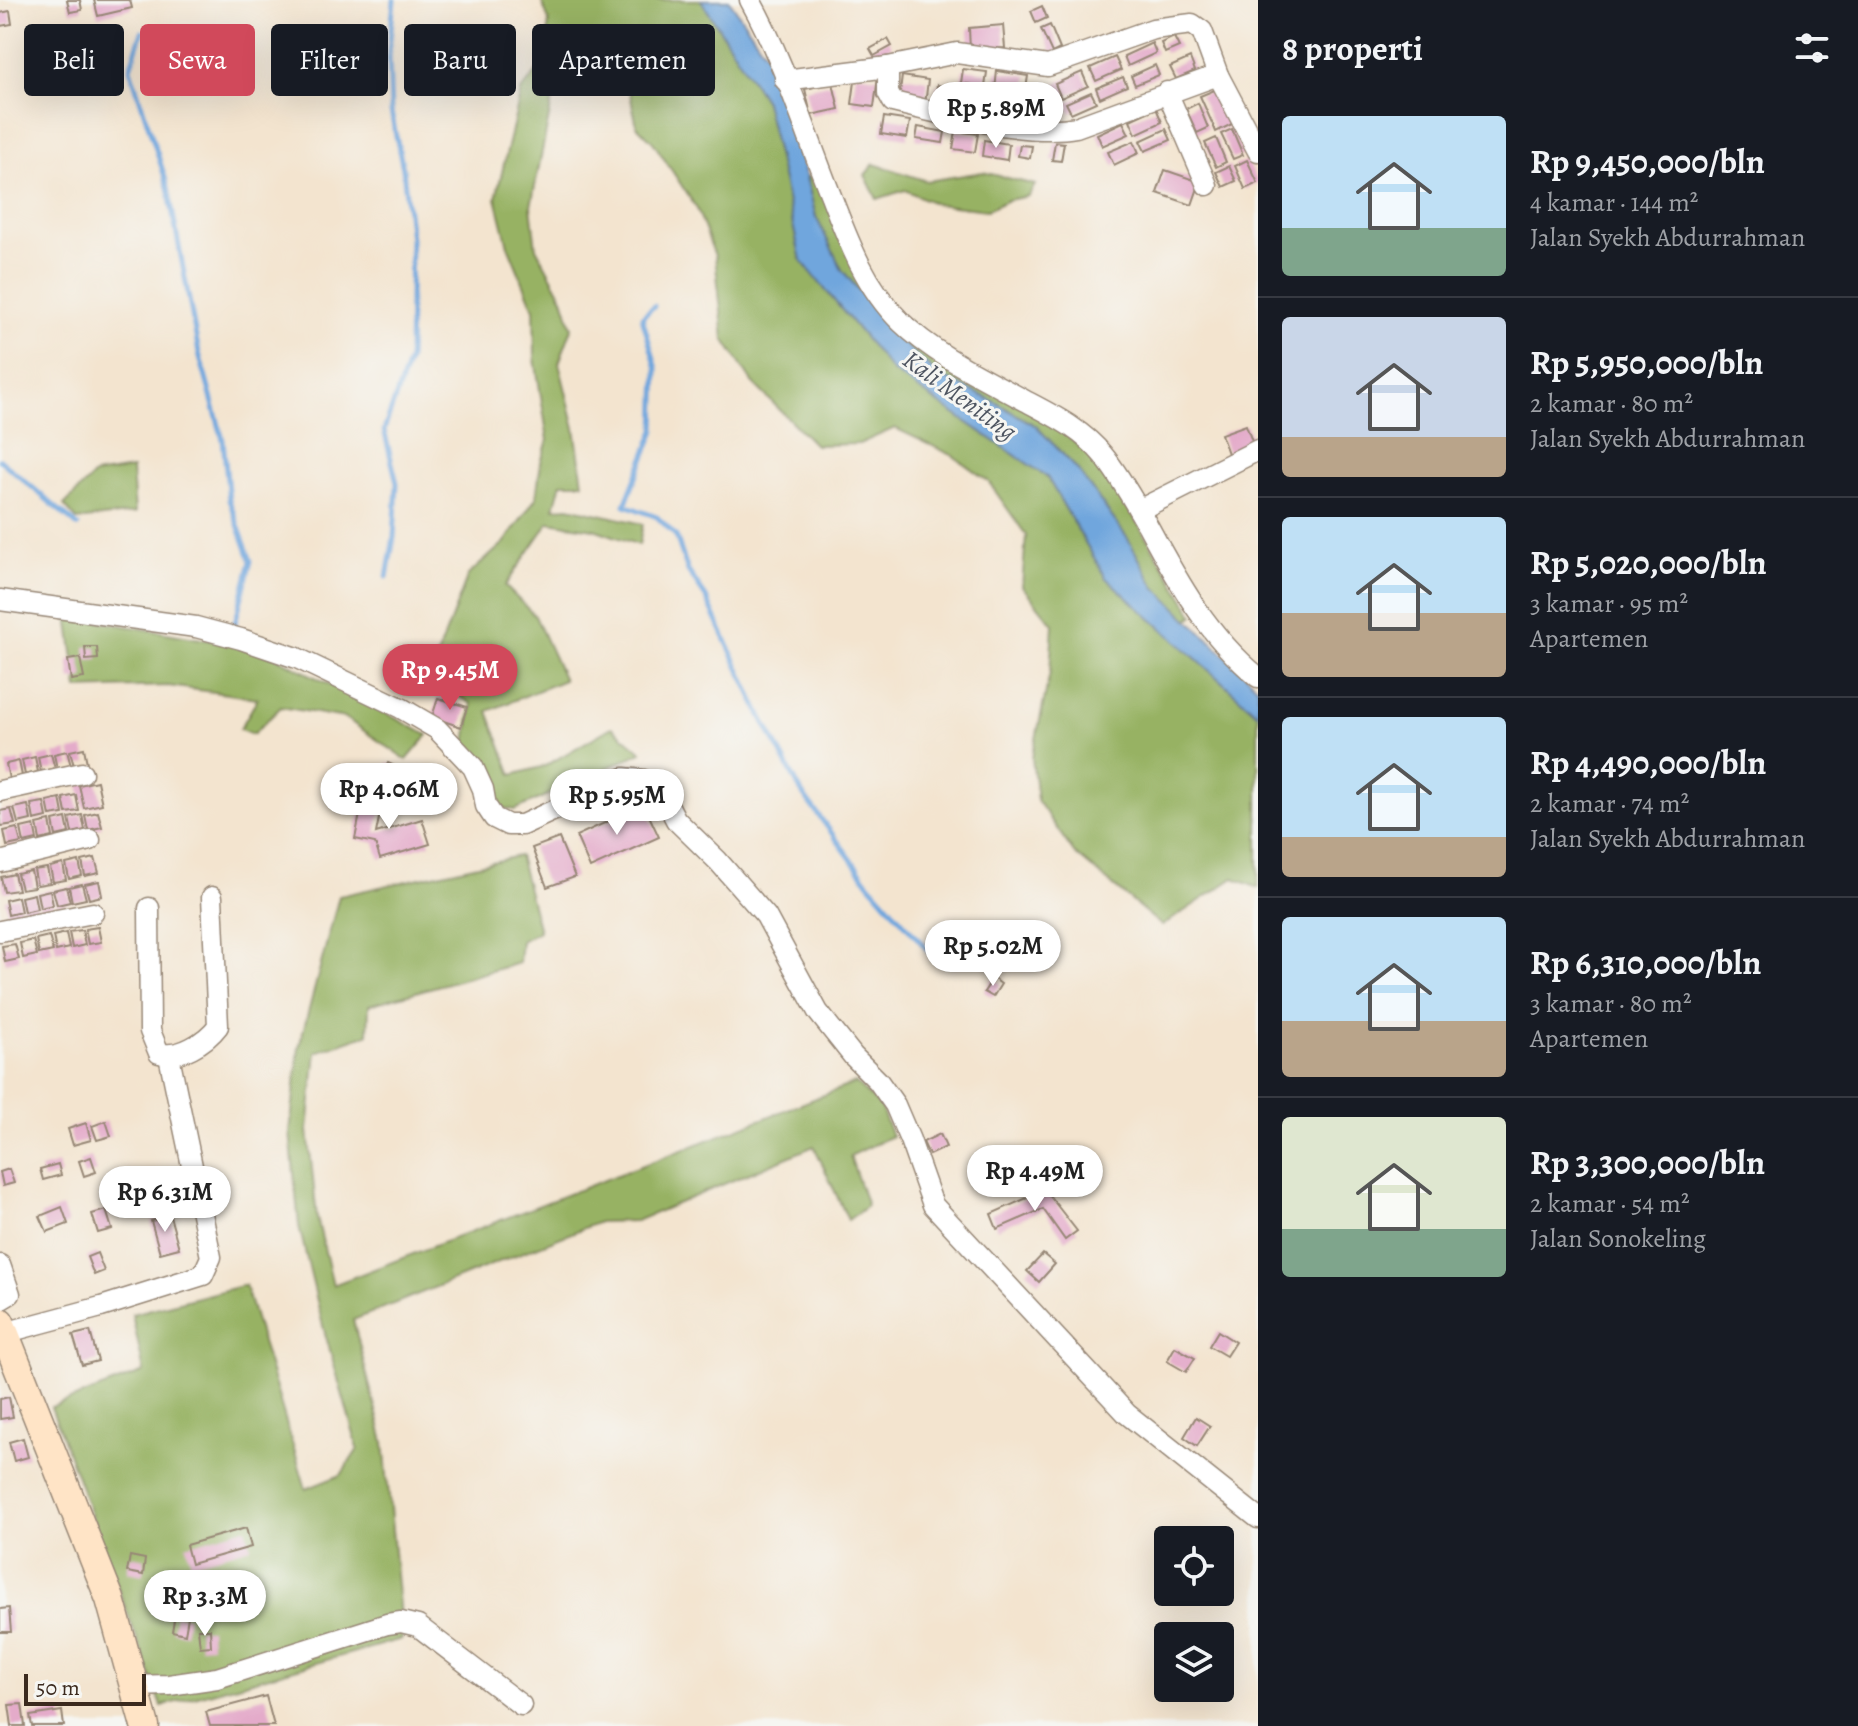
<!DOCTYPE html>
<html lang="id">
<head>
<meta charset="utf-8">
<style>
  :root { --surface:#171b24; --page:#20242c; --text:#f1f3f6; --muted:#9ea1a6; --line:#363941; --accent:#d1495b }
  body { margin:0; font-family:Alegreya,serif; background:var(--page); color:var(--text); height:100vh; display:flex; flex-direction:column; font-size:30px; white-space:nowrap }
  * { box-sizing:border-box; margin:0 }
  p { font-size:26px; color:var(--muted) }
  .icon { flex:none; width:44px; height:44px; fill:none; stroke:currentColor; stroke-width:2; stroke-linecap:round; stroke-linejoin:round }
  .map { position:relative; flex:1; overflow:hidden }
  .side { display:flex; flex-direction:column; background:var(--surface); width:600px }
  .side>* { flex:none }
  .guide { position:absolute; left:24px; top:24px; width:760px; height:72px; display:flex; gap:16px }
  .controls { position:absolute; left:1154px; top:1526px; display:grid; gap:16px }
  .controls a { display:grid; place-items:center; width:80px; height:80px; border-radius:8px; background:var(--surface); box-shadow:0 8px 32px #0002; font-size:40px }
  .scale { position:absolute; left:24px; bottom:20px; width:122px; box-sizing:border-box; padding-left:8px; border:4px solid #3b2a1e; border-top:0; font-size:22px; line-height:28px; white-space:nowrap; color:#3b2a1e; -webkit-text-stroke:6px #f6f6f2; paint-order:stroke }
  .price { position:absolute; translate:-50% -68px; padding:0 18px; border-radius:28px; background:#fff; color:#222; font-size:26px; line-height:52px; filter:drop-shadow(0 2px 4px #0008) }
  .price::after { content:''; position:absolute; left:50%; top:48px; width:24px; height:18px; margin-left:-12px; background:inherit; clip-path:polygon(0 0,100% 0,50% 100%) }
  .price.selected { background:var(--accent); color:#fff }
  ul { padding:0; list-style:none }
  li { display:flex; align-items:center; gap:24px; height:200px; padding:0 24px }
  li+li { border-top:2px solid var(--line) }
  li span { display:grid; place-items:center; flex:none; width:224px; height:160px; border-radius:8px; color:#555 }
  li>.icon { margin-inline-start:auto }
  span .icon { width:96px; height:96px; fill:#fffc; stroke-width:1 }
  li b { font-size:34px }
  h2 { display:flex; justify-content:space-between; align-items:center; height:96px; padding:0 24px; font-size:34px }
  .pill { padding:0 28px; border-radius:8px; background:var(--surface); box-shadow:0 8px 32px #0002; font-size:28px; line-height:72px }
  .pill.selected { background:var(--accent); color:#fff }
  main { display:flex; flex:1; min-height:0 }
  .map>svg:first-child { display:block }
</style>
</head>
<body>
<main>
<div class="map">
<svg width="1258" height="1726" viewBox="0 0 1258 1726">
  <rect width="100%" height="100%" fill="#f6f6f2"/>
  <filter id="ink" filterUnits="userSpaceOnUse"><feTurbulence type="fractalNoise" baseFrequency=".0125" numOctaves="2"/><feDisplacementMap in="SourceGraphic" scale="16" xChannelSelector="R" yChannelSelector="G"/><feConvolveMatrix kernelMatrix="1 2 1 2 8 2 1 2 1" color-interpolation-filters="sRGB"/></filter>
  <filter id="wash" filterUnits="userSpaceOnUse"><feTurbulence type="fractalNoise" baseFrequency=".006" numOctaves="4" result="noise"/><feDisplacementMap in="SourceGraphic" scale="32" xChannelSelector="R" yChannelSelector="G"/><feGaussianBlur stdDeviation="1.8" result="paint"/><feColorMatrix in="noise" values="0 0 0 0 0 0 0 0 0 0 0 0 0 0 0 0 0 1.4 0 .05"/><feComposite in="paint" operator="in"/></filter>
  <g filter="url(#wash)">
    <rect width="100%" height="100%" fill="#f3e4cf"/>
    <!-- forest -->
    <g fill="#97b264" stroke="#696e41" stroke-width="2">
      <polygon points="541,0 701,0 765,101 801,260 892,371 1047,477 1106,578 1258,714 1258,888 1234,878 1162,926 1074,853 1037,800 1032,758 1050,672 1053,624 1022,586 1026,535 988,481 952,455 895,428 859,444 815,445 752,382 724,339 715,256 697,209 653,142 637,126 625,71 609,60 578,62 552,102 531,206 536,248 563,298 572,328 559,363 575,428 583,483 561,483 554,508 569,507 643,524 639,545 594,529 549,522 505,586 535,616 564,680 488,711 512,775 545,766 612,727 642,752 515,810 496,807 466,742 472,704 436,683 434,664 468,575 505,542 536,498 541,462 548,440 535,359 534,309 508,246 496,198 521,91 544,63 549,21"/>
      <polygon points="874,164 927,181 983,172 1035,185 1028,196 1008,200 987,210 936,204 905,190 877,199 865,175"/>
      <polygon points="806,176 817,180 884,311 1059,428 1091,457 1129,509 1194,615 1188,620 1155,587 1128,539 1076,468 1036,426 993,401 937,374 897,337 842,270 816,217"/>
      <polygon points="132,469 135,513 77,520 64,505 94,475"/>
      <polygon points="68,616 236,645 278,658 428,735 407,760 345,718 281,707 253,734 240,729 258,698 168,686 78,689"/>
      <polygon points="519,856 539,931 521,941 519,963 369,1005 368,1034 316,1052 308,1130 317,1218 333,1285 855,1083 880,1106 892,1136 850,1156 867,1206 848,1220 814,1146 636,1221 599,1222 353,1320 384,1442 402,1639 162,1706 51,1407 144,1372 132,1314 245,1285 306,1489 341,1475 358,1449 323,1326 299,1226 290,1132 299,1047 339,896"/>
    </g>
    <!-- water -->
    <polygon fill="#70a6dd" stroke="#56687e" stroke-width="2" points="701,0 729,0 769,58 793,126 816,217 842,270 897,337 937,374 993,401 1036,426 1076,468 1128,539 1155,587 1258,687 1258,714 1106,578 1047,477 892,371 801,260 765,101"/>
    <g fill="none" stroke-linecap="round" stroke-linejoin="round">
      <!-- stream -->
      <g stroke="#70a6dd" stroke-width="5">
        <polyline points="142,32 130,68 168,187 199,353 223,440 229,500 251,561 234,627"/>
        <polyline points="654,306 642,317 657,369 655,430 625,505 657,517 676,536 688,571 706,597 758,710 802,793 868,882 933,956"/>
        <polyline points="0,460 78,526"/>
        <polyline points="387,577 394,537 397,483 384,430 409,359 411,239 403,169 391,112 389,51 394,0"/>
      </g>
    </g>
    <g id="blocks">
      <!-- building -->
      <g fill="#e4abca">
        <polygon points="67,0 80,0 82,10 70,12"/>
        <polygon points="94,0 130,0 132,8 98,16"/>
        <polygon points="1042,6 1047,18 1036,23 1031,11"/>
        <polygon points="10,11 12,24 0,26 0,13"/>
        <polygon points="1003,25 1005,48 970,50 969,28"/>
        <polygon points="1050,25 1060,49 1052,53 1041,29"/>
        <polygon points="1174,37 1179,47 1165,53 1161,43"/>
        <polygon points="888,39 892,46 874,56 870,49"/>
        <polygon points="1152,43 1156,53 1128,66 1124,56"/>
        <polygon points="1115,57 1121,70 1096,81 1090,68"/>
        <polygon points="1190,58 1195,71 1176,79 1170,67"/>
        <polygon points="1155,65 1159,75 1135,85 1131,76"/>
        <polygon points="963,69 987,72 985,87 961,83"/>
        <polygon points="997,71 1028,76 1025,95 995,90"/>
        <polygon points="1082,72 1088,86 1061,98 1055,84"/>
        <polygon points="856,74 878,77 874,107 852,104"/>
        <polygon points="902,76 928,80 925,105 899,101"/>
        <polygon points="1123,77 1127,86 1100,98 1096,88"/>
        <polygon points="833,83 839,109 811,115 805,89"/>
        <polygon points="937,85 964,89 961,111 934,106"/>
        <polygon points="1217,89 1232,124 1216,132 1200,96"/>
        <polygon points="973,92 998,96 994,121 970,117"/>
        <polygon points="1091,92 1096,102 1071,113 1066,103"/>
        <polygon points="1006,95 1031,99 1028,123 1003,119"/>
        <polygon points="1035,98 1051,100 1047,126 1031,124"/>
        <polygon points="1198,103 1208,128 1197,133 1186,109"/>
        <polygon points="1156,108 1162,122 1136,134 1130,120"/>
        <polygon points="884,117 910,121 907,138 881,134"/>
        <polygon points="1123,122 1129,134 1102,146 1097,134"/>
        <polygon points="918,127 945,132 943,143 916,139"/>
        <polygon points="1166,129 1171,140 1145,151 1140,141"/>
        <polygon points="1232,129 1243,155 1233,159 1221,134"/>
        <polygon points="956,131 978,134 975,152 953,149"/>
        <polygon points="1216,138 1226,162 1216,167 1205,143"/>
        <polygon points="984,140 1009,144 1007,160 982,156"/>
        <polygon points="1134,141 1139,153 1114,165 1108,152"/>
        <polygon points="1055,142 1064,143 1061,161 1052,160"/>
        <polygon points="1020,145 1032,146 1030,158 1018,156"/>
        <polygon points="1247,160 1258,183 1245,189 1235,166"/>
        <polygon points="1229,166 1236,181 1223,187 1216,172"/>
        <polygon points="1165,170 1200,182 1192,205 1157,193"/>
        <polygon points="1246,425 1255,450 1230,459 1221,434"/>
        <polygon points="85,647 97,647 98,659 86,660"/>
        <polygon points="80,658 84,678 71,680 68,660"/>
        <polygon points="438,698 467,707 461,727 432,717"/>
        <polygon points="84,748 87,763 74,766 70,751"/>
        <polygon points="67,751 71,766 57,769 54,754"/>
        <polygon points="51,754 55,769 41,772 38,757"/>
        <polygon points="35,757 38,772 25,775 22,760"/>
        <polygon points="19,761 22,776 9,779 6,764"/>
        <polygon points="388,763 403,770 394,788 379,780"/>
        <polygon points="97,781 102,804 84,808 79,785"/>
        <polygon points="364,794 383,798 376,833 422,819 430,844 380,859 375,843 355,839"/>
        <polygon points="76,795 79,811 66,813 63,798"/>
        <polygon points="60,798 63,814 50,816 47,801"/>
        <polygon points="44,802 47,817 34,820 31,804"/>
        <polygon points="28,805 31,820 18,823 14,808"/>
        <polygon points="644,805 659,837 590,868 576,836"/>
        <polygon points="11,809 15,824 1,826 0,811"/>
        <polygon points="98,812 102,827 88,830 85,815"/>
        <polygon points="82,815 85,830 72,833 69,818"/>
        <polygon points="66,818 69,833 56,836 53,821"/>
        <polygon points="50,821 53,837 40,840 37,824"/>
        <polygon points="34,825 37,840 24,843 21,828"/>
        <polygon points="17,828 21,843 7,846 4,831"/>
        <polygon points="559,838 575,877 547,887 532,848"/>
        <polygon points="95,858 99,873 85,876 82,861"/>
        <polygon points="79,861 82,876 69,879 66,864"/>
        <polygon points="63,864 66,880 53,882 50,867"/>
        <polygon points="47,868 50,883 37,885 34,870"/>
        <polygon points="31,871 34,887 21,889 17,874"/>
        <polygon points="14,874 18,890 4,892 1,877"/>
        <polygon points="99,881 102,896 89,899 85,884"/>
        <polygon points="82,884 86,899 72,902 69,887"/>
        <polygon points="66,887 70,902 57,905 53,890"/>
        <polygon points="50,890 53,905 40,908 37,893"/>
        <polygon points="34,894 37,909 24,912 21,897"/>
        <polygon points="18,897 21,912 8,915 5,900"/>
        <polygon points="98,927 101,942 88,944 85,929"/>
        <polygon points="82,930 85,945 72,948 69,932"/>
        <polygon points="66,933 69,948 56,951 53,936"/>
        <polygon points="49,936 53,951 39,954 36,939"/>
        <polygon points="33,940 37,955 23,958 20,943"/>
        <polygon points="15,944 19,959 5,962 2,946"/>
        <polygon points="993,978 1001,984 993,997 984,992"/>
        <polygon points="106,1121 111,1136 97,1140 92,1126"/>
        <polygon points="86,1123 91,1140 73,1145 68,1129"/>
        <polygon points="940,1134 946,1147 929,1155 923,1142"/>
        <polygon points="91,1157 96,1172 84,1176 79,1161"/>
        <polygon points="58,1164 61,1175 43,1180 40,1169"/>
        <polygon points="9,1169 14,1183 3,1186 0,1172"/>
        <polygon points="1045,1190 1077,1231 1065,1240 1043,1209 997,1229 991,1214"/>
        <polygon points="62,1207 68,1224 47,1232 40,1216"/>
        <polygon points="106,1210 112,1229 98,1233 92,1214"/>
        <polygon points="170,1216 179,1248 160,1253 151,1221"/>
        <polygon points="97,1253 104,1271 94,1275 87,1257"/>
        <polygon points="1043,1254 1055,1264 1039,1282 1027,1271"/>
        <polygon points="90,1331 98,1361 82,1365 73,1335"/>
        <polygon points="1218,1331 1235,1342 1226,1356 1209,1346"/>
        <polygon points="1175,1347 1195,1358 1186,1372 1167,1361"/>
        <polygon points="9,1397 13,1417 0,1419 0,1399"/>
        <polygon points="1196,1417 1210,1426 1197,1446 1184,1437"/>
        <polygon points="23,1438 28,1457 14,1461 9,1442"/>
        <polygon points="246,1528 251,1547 191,1564 186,1545"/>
        <rect x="1161" y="1545" width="7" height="17"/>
        <polygon points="130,1556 145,1559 143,1575 127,1572"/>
        <polygon points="9,1608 11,1632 0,1632 0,1609"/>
        <polygon points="175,1615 188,1617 185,1634 172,1631"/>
        <polygon points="198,1629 210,1629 211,1646 200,1647"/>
        <polygon points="266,1696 274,1726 210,1726 206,1712"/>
        <polygon points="22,1704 25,1726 12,1726 9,1705"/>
        <polygon points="62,1711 64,1726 32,1726 30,1716"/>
      </g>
    </g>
  </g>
  <g filter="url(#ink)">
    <use href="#blocks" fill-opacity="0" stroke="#978776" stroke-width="2"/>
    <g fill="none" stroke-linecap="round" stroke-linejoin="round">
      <!-- street casing -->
      <g stroke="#978776" stroke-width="23">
        <g id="street">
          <path d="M 750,0 C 784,61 805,131 831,196 C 848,241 866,288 901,322 C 935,355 982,377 1024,400 C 1052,415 1082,429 1103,455 C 1121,477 1134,502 1148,526 C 1178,582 1208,636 1258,677"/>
          <path d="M 888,67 L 888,93 L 893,102 C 941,114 1029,136 1076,127 L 1218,75"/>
          <polyline points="785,80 888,67 957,53 1048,66 1153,29 1192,24 1202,31 1218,75 1258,151"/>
          <polyline points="1167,92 1207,185"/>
          <polyline points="1139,510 1258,450"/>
          <polyline points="0,600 196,627 241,639 297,658 401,708 437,729 473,767 483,789 486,806 494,818 508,825 522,825 624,778 643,780 654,785 663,795 676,820 718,861 766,916 818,1012 853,1056 878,1081 895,1105 910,1140 933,1205 1127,1414 1258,1518"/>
          <polyline points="0,791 82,773"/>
          <polyline points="0,862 90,840"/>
          <path d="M 149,908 L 150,1031 L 159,1053 C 179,1059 206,1042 218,1026 L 212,897"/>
          <polyline points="0,931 93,913"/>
          <polyline points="0,1265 10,1294 0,1300"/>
          <polyline points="4,1333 101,1307 203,1275 211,1257 169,1056"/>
          <polyline points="134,1686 169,1685 217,1678 387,1624 401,1622 418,1626 521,1705"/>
        </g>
      </g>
      <!-- secondary casing -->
      <g stroke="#978776" stroke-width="31">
        <polyline id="secondary" points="0,1322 110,1599 145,1726"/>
      </g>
      <!-- street -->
      <use href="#street" stroke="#fff" stroke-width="20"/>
      <!-- secondary -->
      <use href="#secondary" stroke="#ffe4c6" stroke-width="28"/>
    </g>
  </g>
  <g text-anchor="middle" stroke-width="6" stroke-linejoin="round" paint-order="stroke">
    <!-- water labels -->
    <g font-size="26" font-style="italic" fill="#4e5561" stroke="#f6f6f2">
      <text transform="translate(960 395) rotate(36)" y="9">Kali Meniting</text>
    </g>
  </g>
</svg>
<div class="controls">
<a><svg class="icon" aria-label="locate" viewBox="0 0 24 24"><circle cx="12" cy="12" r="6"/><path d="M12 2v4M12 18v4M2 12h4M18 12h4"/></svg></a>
<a><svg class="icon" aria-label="layers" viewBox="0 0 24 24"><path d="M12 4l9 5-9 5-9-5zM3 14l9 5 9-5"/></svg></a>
</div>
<div class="scale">50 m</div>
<b class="price" style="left:996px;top:150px">Rp 5.89M</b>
<b class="price selected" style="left:450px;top:712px">Rp 9.45M</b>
<b class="price" style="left:389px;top:831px">Rp 4.06M</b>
<b class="price" style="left:617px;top:837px">Rp 5.95M</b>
<b class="price" style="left:993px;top:988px">Rp 5.02M</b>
<b class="price" style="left:1035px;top:1213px">Rp 4.49M</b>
<b class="price" style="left:165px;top:1234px">Rp 6.31M</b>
<b class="price" style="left:205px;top:1638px">Rp 3.3M</b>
<div class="guide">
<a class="pill">Beli</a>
<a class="pill selected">Sewa</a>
<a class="pill">Filter</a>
<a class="pill">Baru</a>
<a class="pill">Apartemen</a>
</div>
</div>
<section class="side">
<h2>8 properti<svg class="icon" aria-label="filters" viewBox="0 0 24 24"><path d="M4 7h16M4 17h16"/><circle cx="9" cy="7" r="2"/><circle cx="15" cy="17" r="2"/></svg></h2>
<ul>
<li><span style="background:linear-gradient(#bfe0f5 70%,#7fa58c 0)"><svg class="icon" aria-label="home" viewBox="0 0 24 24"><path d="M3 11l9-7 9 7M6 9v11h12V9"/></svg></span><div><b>Rp 9,450,000/bln</b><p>4 kamar · 144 m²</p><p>Jalan Syekh Abdurrahman</p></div></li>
<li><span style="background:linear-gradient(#c9d6e8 75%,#b9a48a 0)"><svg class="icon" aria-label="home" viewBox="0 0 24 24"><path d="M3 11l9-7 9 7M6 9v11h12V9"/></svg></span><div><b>Rp 5,950,000/bln</b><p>2 kamar · 80 m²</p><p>Jalan Syekh Abdurrahman</p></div></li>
<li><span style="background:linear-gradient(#bfe0f5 60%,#b9a48a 0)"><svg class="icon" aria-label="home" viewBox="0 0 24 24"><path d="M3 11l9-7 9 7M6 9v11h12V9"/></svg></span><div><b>Rp 5,020,000/bln</b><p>3 kamar · 95 m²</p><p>Apartemen</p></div></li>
<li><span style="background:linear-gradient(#bfe0f5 75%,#b9a48a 0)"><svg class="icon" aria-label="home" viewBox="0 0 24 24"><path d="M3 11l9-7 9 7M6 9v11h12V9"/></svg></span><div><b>Rp 4,490,000/bln</b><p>2 kamar · 74 m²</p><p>Jalan Syekh Abdurrahman</p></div></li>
<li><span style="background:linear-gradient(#bfe0f5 65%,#b9a48a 0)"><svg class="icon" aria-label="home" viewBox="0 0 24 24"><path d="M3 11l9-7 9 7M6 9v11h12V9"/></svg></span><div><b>Rp 6,310,000/bln</b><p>3 kamar · 80 m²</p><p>Apartemen</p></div></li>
<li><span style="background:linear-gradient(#dfe7d0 70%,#7fa58c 0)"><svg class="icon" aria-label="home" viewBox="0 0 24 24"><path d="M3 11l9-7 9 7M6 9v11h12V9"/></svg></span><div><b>Rp 3,300,000/bln</b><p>2 kamar · 54 m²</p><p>Jalan Sonokeling</p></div></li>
</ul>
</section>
</main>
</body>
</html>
